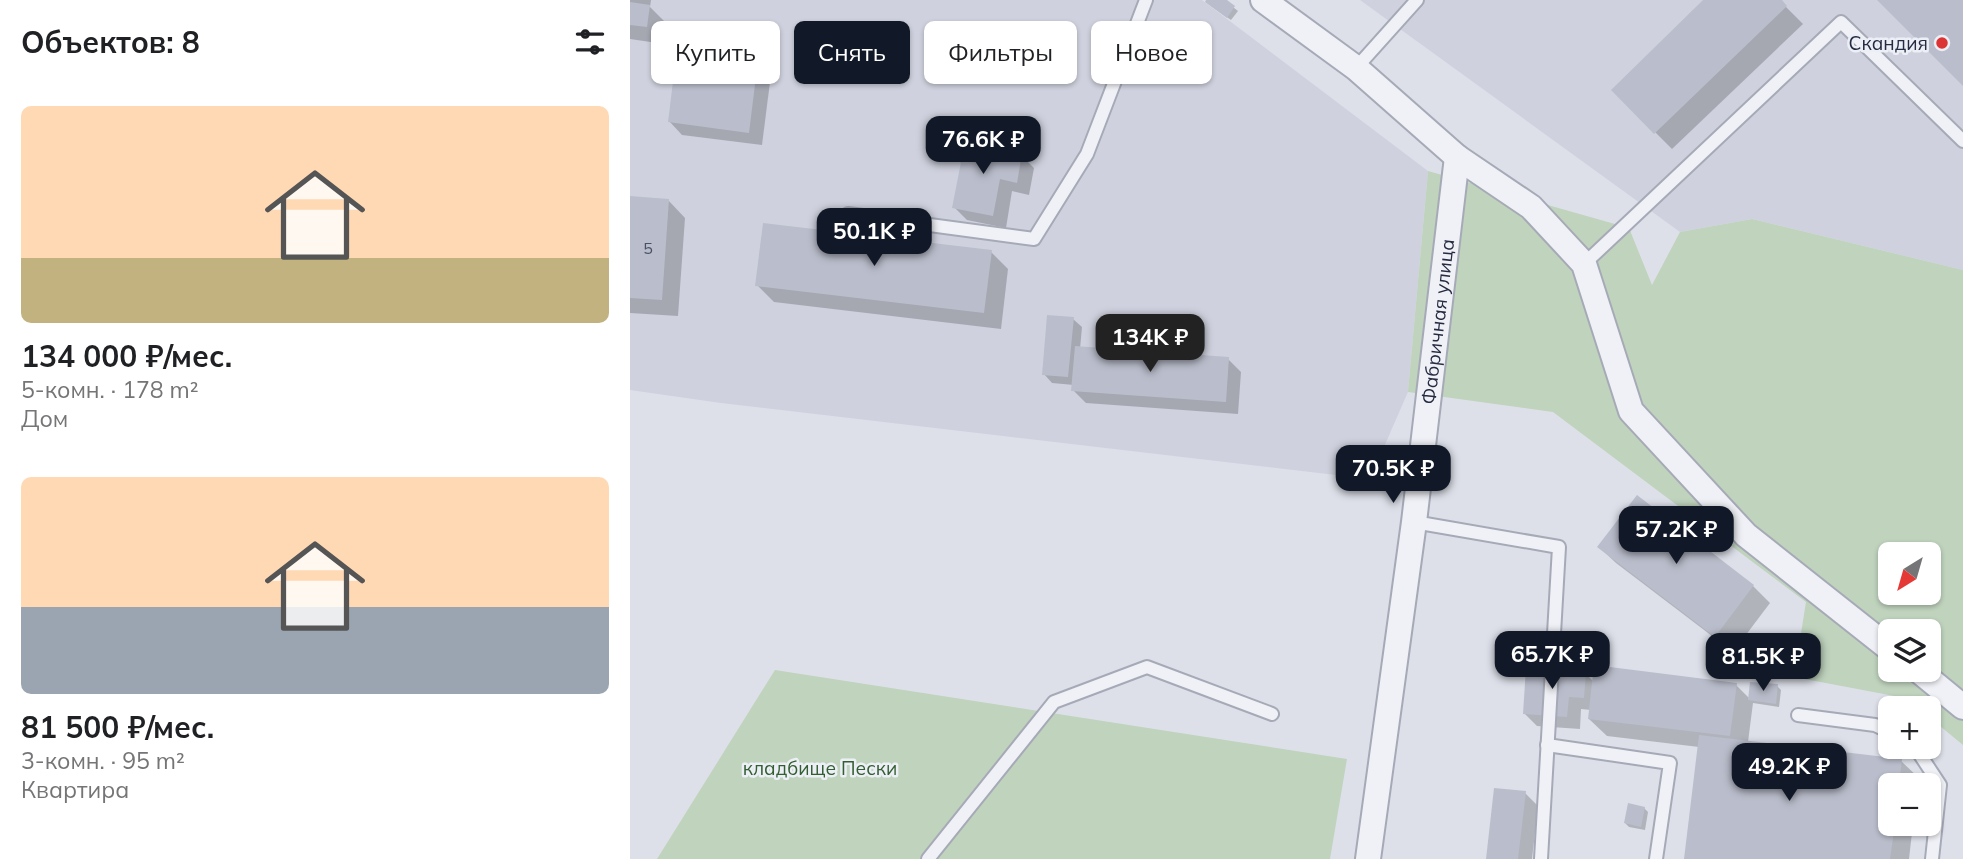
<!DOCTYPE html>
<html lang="ru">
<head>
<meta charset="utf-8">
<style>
  :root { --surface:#fff; --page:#f6f6f6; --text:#202124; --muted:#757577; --accent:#111827 }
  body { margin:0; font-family:Mulish,sans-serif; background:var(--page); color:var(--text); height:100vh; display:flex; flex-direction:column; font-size:26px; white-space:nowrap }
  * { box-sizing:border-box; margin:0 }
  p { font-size:23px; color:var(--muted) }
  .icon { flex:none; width:38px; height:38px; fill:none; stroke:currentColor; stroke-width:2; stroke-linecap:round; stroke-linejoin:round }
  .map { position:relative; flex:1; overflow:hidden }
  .sheet { display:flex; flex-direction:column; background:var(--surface); width:630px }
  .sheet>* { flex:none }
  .banner { position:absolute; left:21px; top:21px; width:665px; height:63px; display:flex; gap:14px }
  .needle { width:46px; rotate:217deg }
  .fabs { position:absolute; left:1248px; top:542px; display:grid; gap:14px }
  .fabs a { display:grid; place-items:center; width:63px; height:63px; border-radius:10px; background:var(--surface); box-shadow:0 2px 5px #0004; font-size:35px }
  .price { position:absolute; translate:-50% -60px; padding:0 16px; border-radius:14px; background:var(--accent); color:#fff; font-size:23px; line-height:46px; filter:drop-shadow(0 2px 4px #0008) }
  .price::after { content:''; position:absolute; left:50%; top:42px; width:21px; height:16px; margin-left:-10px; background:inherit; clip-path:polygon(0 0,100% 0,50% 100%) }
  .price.active { background:#222; color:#fff }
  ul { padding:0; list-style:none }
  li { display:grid; align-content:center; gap:14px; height:371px; padding:0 21px }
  li span { display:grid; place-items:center; height:217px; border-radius:10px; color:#555 }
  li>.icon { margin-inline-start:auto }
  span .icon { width:126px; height:126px; fill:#fffc; stroke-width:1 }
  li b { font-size:30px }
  h2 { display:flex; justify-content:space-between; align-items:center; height:84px; padding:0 21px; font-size:30px }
  .pill { padding:0 24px; border-radius:10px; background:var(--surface); box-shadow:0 2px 5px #0004; font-size:24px; line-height:63px }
  .pill.active { background:var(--accent); color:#fff }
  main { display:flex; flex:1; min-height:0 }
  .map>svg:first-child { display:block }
</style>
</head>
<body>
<main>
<section class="sheet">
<h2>Объектов: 8<svg class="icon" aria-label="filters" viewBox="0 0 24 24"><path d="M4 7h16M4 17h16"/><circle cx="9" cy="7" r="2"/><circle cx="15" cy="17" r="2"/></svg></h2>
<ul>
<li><span style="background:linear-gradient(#ffd9b3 70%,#c2b280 0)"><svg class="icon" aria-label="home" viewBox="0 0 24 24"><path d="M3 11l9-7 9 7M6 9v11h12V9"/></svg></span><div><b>134 000 ₽/мес.</b><p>5-комн. · 178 m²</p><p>Дом</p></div></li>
<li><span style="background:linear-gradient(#ffd9b3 60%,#9aa5b1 0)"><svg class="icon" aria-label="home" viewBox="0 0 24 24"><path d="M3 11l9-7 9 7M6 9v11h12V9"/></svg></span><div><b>81 500 ₽/мес.</b><p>3-комн. · 95 m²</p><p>Квартира</p></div></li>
</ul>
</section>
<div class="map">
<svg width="1333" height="859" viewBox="0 0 1333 859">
  <rect width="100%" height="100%" fill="#dde0e9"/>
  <!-- built -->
  <g fill="#cfd2de">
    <polygon points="0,0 572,0 798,171 778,392 740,479 91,403 0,390"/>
    <polygon points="730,0 1333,0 1333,270 1122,219 1050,232"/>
  </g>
  <!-- green -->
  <g fill="#bfd3bd" fill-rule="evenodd">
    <path d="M 798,171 L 999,228 L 1022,285 L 1050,232 L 1122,219 L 1333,270 L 1333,745 L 1299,717 L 1298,709 L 1289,709 L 1275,698 L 1164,677 L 1176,602 L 923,412 L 778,392 ZM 1260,555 L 1298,555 L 1298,593 L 1260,593 ZM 1260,632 L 1298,632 L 1298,670 L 1260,670 Z"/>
    <polygon points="145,670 717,759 700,859 27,859"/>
  </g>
  <!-- shadow -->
  <g fill="#0003">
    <polygon points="0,0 21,0 20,7 36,23 34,44 0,39"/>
    <polygon points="578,0 594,0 608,11 601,20 581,6"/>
    <polygon points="1076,0 1149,0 1173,24 1042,149 983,90"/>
    <polygon points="126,69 140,82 132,145 52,135 39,121"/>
    <polygon points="324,155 391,155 404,168 399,195 382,191 376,228 337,220 324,207 332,164"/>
    <polygon points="0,198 38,200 55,218 48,316 0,313"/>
    <polygon points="361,252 378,269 371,329 144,302 127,285"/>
    <polygon points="443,319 452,327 450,349 598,359 611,372 608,414 456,403 443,390 444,385 422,383 414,374"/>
    <polygon points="1007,497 1123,586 1140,603 1103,652 986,563 969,547"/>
    <polygon points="955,673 964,682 1106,685 1120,699 1147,686 1151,690 1149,707 1123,703 1118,742 1271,761 1289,778 1288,786 1260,786 1260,824 1283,824 1279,859 1056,859 1069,747 977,736 959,719 961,710 951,709 950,729 907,726 894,713"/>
    <polygon points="895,793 908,806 902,859 858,859"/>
    <polygon points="1014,808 1018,812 1015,830 999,827 995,823"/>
  </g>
  <!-- building -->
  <g fill="#babecc">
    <polygon points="576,0 597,0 605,6 597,18 575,2"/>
    <polygon points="1073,0 1152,0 1157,6 1024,134 981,90"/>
    <polygon points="1247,0 1333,0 1333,86"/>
    <polygon points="0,2 20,5 17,27 0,25"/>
    <polygon points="46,57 127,68 119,133 38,122"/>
    <polygon points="324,141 392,153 387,183 370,179 363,216 322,208 332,157 322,155"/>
    <polygon points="0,196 39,199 32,300 0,298"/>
    <polygon points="133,223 362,250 354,313 125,286"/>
    <polygon points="417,315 444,317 438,377 412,375"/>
    <polygon points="445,346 599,357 596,402 441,391"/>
    <polygon points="1007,495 1124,585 1085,637 967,547"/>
    <polygon points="964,665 1107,683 1100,736 958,719"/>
    <polygon points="896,667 956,672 954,698 939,697 937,717 893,714"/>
    <polygon points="1120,682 1148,684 1146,704 1118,700"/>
    <polygon points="1069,735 1272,759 1269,786 1260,786 1260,824 1265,824 1260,859 1054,859"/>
    <polygon points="864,788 896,791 888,859 856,859"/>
    <polygon points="998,803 1015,807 1011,827 994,823"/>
  </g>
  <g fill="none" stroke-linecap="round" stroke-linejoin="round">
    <!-- lane casing -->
    <g stroke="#a6aab7" stroke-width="16">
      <g id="lane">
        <polyline points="726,68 787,0"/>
        <polyline points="218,214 404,239 457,154 516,0"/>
        <polyline points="954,264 1211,22 1333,141"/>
        <polyline points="784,522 929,547 911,859"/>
        <polyline points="1168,715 1245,725 1260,732"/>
        <polyline points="917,745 1040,763 1026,859"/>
        <polyline points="1285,747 1310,785 1302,859"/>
        <polyline points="298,859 424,702 517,667 642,714"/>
      </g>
    </g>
    <!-- street casing -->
    <g stroke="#a6aab7" stroke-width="28">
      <g id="street">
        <polyline points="633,0 726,68 827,157 901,207 954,264 1001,411 1116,535 1260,649"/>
        <polyline points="1288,670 1333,707"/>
        <path id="s1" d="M 738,859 L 784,522 L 827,157"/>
      </g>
    </g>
    <!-- lane -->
    <use href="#lane" stroke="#f0f1f6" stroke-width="12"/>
    <!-- street -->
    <use href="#street" stroke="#f0f1f6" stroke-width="24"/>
  </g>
  <!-- markers -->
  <circle fill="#dc3334" stroke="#eceff6" stroke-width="2.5" cx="1312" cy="43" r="7"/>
  <g text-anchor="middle" stroke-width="5" stroke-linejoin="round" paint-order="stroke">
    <!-- number labels -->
    <g font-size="16" fill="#4a5064">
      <text x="18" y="254">5</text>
    </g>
    <!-- poi labels -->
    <g font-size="19" fill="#252b41" stroke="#eceff6" text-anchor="end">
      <text x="1298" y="50">Скандия</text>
    </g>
    <!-- street labels -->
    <g font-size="19" fill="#252b41" stroke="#eceff6">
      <text dy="7" stroke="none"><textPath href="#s1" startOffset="542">Фабричная улица</textPath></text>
    </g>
    <!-- park labels -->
    <g font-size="19" fill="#325e30" stroke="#eceff6">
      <text x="190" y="775">кладбище Пески</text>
    </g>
  </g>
</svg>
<div class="fabs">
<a><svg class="needle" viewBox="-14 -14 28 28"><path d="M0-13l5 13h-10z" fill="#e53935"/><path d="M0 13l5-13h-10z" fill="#757577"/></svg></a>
<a><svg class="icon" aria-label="layers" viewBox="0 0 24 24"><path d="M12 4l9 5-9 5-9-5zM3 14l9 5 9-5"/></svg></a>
<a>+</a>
<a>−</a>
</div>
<b class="price" style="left:353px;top:176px">76.6K ₽</b>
<b class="price" style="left:244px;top:268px">50.1K ₽</b>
<b class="price active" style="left:520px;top:374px">134K ₽</b>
<b class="price" style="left:763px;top:505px">70.5K ₽</b>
<b class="price" style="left:1046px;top:566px">57.2K ₽</b>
<b class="price" style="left:922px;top:691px">65.7K ₽</b>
<b class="price" style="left:1133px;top:693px">81.5K ₽</b>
<b class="price" style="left:1159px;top:803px">49.2K ₽</b>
<div class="banner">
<a class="pill">Купить</a>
<a class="pill active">Снять</a>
<a class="pill">Фильтры</a>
<a class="pill">Новое</a>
</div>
</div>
</main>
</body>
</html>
